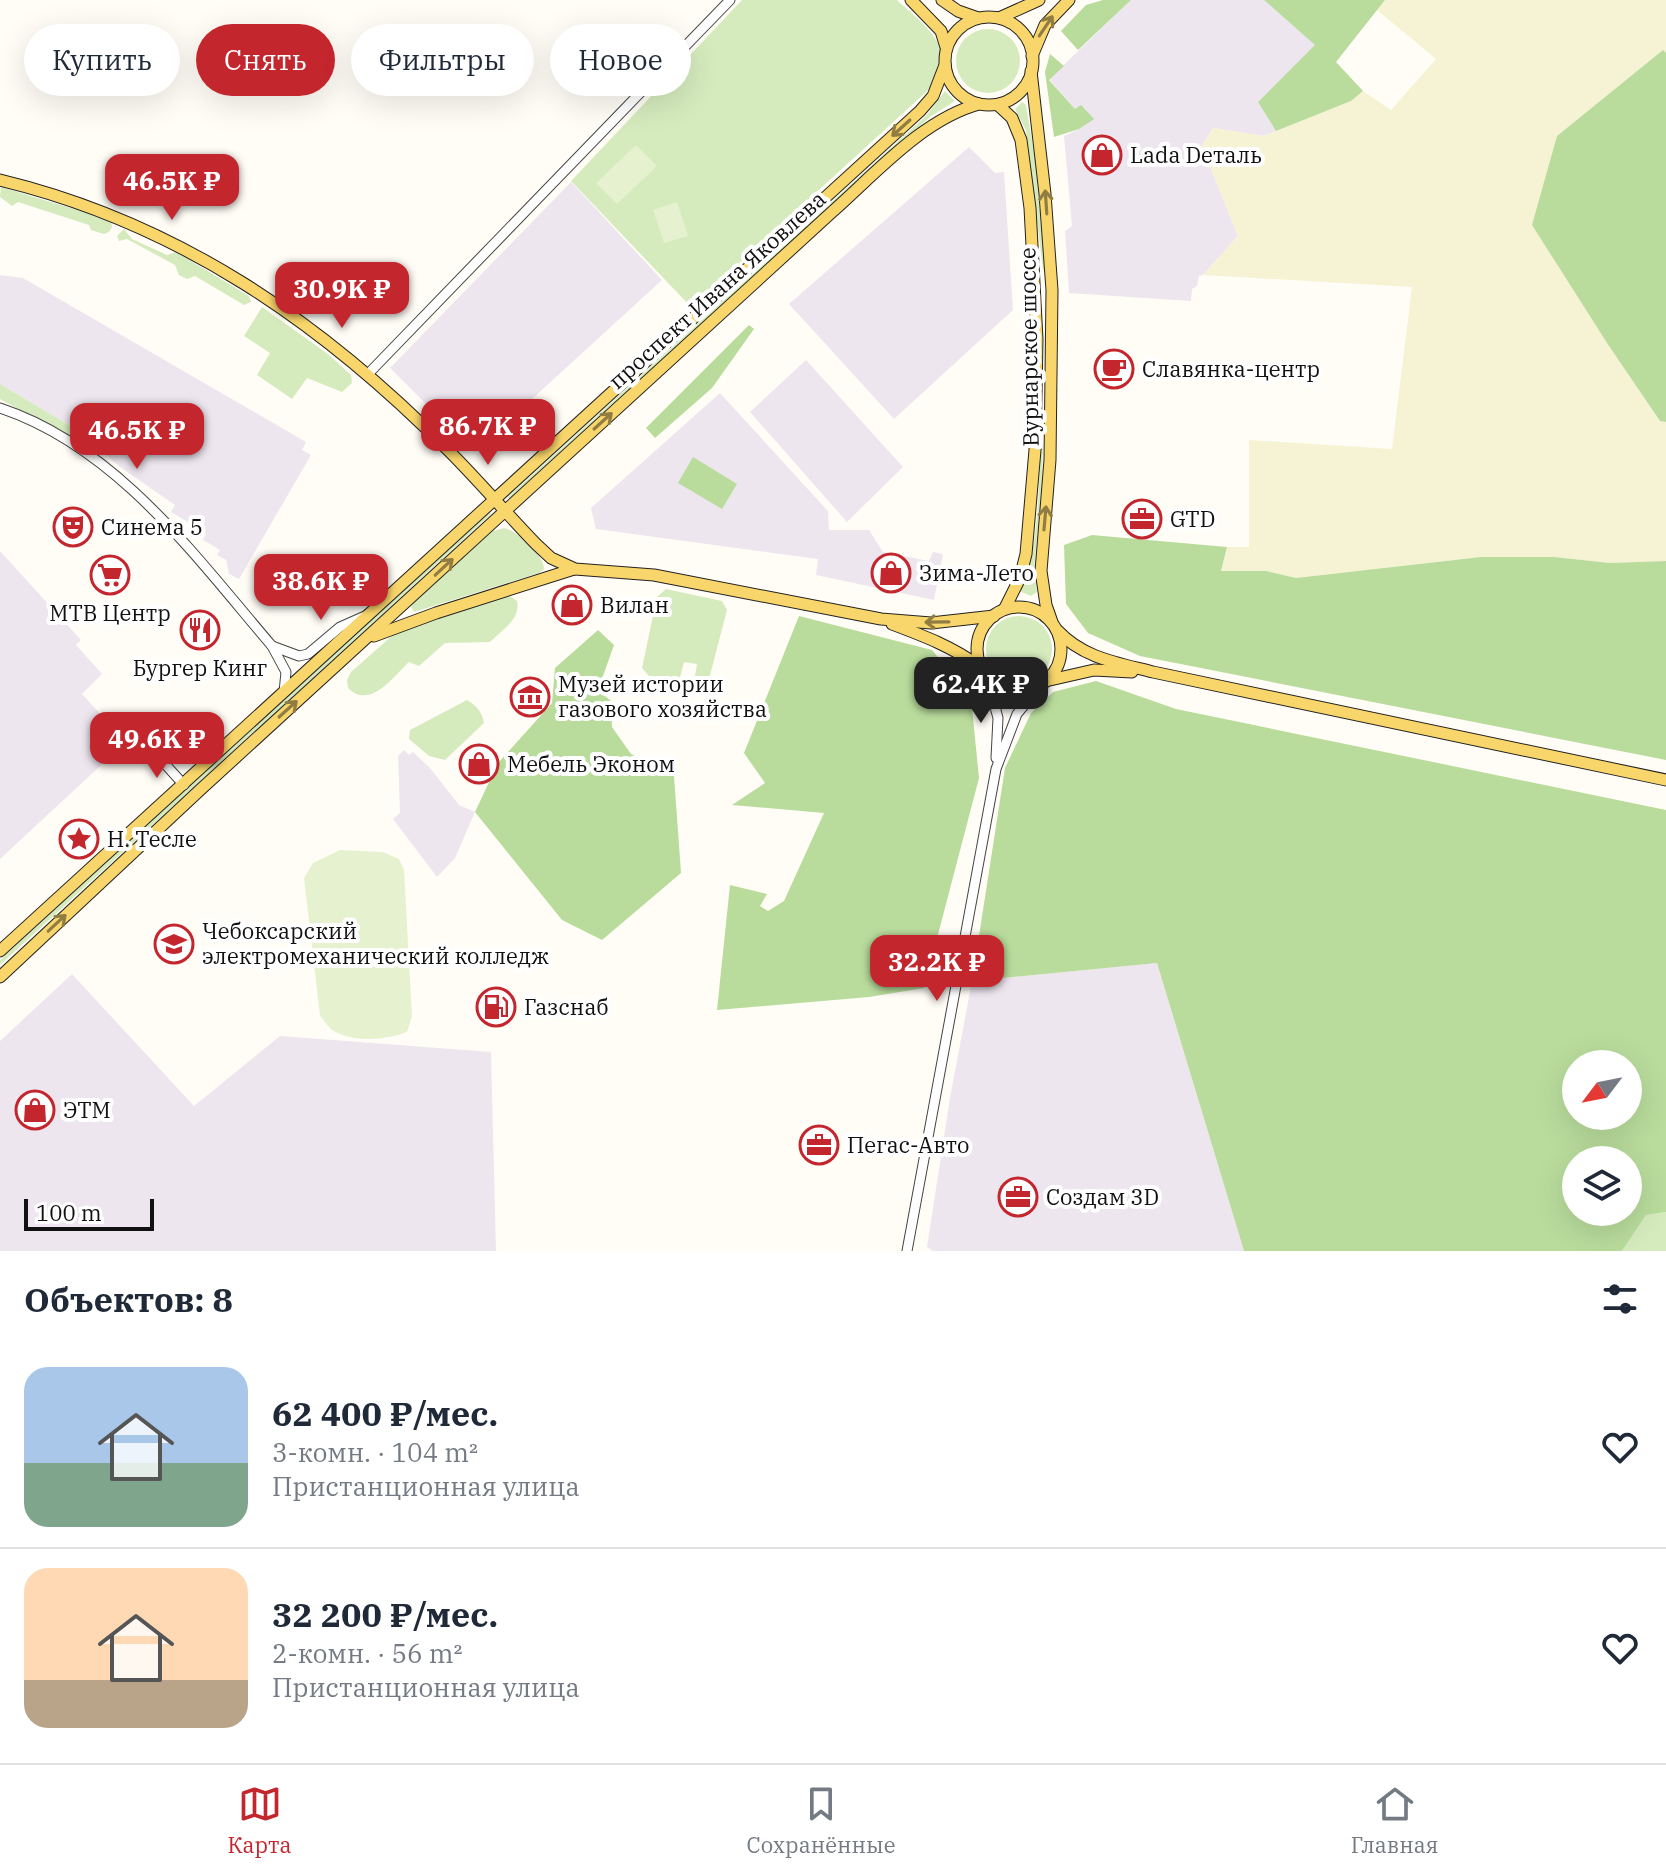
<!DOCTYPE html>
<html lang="ru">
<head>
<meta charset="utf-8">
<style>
  :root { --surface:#fff; --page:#f6f6f7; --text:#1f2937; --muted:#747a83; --line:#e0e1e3; --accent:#c4262e }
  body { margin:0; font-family:"IBM Plex Serif",serif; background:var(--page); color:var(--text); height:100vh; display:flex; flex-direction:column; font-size:30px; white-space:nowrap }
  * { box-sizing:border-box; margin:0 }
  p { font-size:26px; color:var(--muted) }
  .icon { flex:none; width:44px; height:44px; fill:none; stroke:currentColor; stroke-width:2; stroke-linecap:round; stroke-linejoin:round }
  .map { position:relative; height:1251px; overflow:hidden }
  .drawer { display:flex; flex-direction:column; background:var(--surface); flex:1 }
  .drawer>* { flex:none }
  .banner { position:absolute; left:24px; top:24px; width:800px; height:72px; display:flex; gap:16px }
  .needle { width:52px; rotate:238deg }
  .fabs { position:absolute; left:1562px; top:1050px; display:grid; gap:16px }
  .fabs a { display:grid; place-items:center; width:80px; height:80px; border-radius:50%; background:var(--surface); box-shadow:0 8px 32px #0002; font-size:40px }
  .scale { position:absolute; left:24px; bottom:20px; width:130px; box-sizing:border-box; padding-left:8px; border:4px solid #111; border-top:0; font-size:22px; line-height:28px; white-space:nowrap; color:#111; -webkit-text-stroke:6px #fff; paint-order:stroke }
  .price { position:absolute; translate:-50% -68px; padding:0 18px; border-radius:16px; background:var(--accent); color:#fff; font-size:26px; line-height:52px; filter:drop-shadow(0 2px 4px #0008) }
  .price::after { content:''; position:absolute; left:50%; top:48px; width:24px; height:18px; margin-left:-12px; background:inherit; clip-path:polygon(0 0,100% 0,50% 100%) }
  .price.on { background:#222; color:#fff }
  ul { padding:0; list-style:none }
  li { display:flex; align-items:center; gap:24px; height:200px; padding:0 24px }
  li+li { border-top:2px solid var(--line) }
  li span { display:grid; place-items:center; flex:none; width:224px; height:160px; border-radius:24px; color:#555 }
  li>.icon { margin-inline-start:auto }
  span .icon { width:96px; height:96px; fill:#fffc; stroke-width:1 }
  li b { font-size:34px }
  h2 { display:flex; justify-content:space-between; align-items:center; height:96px; padding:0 24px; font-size:34px }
  .chip { padding:0 28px; border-radius:36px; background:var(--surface); box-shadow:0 8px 32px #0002; font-size:28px; line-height:72px }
  .chip.on { background:var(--accent); color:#fff }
  .tab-bar { display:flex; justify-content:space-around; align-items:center; height:112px; border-top:2px solid var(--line); background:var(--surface); font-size:22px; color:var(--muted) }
  .tab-bar a { display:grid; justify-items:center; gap:4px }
  .tab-bar .on { color:var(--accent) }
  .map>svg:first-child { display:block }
</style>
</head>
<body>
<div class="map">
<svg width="1666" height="1251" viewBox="0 0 1666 1251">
  <rect width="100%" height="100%" fill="#fffdf5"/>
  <!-- industrial -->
  <g fill="#eee6ef">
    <polygon points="1131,0 1264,0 1316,45 1258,102 1276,131 1264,136 1213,128 1202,146 1238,236 1203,275 1199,276 1197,286 1192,289 1191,301 1069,293 1065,231 1072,226 1064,136 1079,129 1075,109 1049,79"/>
    <polygon points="969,147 995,173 1004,172 1013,310 894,419 789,304"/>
    <polygon points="571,182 662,280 474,452 390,368"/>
    <polygon points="0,275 23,278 306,442 302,450 311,455 239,579 229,574 226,560 217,555 220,550 203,540 206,533 171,512 175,505 120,467 79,431 0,384"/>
    <polygon points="806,360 903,467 847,522 750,412"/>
    <polygon points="720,393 828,511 829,530 869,530 883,552 929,561 933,552 943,554 934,600 816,575 818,559 596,529 591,508"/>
    <polygon points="0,551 81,640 76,645 102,674 82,694 126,742 0,859"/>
    <polygon points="404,750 409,755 413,752 430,768 459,805 475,812 455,858 437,877 393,819 400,813 398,756"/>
    <polygon points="1157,963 1244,1251 933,1251 927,1247 950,1098 972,981"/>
    <polygon points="72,974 194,1106 280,1036 491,1052 496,1251 0,1251 0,1041"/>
  </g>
  <!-- farmland -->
  <polygon fill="#f6f3d4" points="1385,0 1666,0 1666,53 1662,51 1557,136 1609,346 1660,421 1666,422 1666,561 1610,563 1554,557 1481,557 1296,578 1266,572 1221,572 1227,547 1249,547 1249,440 1392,449 1412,287 1203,275 1238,236 1202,146 1213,128 1264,136 1351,101 1363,91 1391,110 1436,59 1377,10"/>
  <!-- green -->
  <g fill="#d5ebbd">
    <path d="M 742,0 L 897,0 C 915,17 951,42 942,72 C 940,78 931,86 926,92 L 691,307 L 571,181 Z"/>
    <circle cx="988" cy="61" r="32"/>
    <polygon points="945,91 955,101 930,117 510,499 508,497 927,115"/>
    <polygon points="1022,102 1026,105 1035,159 1045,269 1043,270 1026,130 1015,109"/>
    <polygon points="1,187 104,218 111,221 112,227 109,232 104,234 91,230 89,225 18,202 12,206 0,197"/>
    <polygon points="124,229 132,239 167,255 176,252 249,296 251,302 244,305 195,276 187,279 179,275 175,265 127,239 119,241 117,236"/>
    <polygon points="262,307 328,354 351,375 352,383 342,392 307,378 292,399 257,375 270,353 244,336"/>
    <polygon points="0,384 79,431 75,440 0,399"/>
    <path d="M 1043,442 L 1042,486 L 1034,569 L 1037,592 L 1031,596 L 1019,591 C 1040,546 1038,491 1041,443 Z"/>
    <polygon points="489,511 491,514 0,965 0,960"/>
    <path d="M 504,528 C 518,531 544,555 544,569 L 539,573 L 414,612 L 411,607 L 414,600 L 493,531 Z"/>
    <polygon points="666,589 722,601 727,610 709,679 703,685 694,682 697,664 684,662 679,681 649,676 642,668 657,597"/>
    <path d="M 507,594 L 517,601 C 521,619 502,630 490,642 L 445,643 L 419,666 L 409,662 C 393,677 370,710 348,688 L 347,680 L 351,672 L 394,634 Z"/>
    <circle cx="1019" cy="649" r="33"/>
    <path d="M 467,700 C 477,706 482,712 484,723 L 445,760 L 429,756 L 409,739 L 410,730 Z"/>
    <polygon points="1666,1212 1666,1251 1622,1251 1646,1215"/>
  </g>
  <!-- forest -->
  <g fill="#b9dc9c" fill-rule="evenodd">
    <polygon points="1103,0 1131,0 1078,50 1061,31 1086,5"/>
    <polygon points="1264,0 1385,0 1336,62 1363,91 1351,101 1276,131 1258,102 1315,45"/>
    <polygon points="1663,50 1666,53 1666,422 1660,421 1609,346 1532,225 1557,136"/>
    <polygon points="1050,54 1064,66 1049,80 1075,109 1081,105 1094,119 1079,129 1054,137 1045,72"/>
    <polygon points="749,325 754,329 712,388 655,438 646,428"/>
    <polygon points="693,457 737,484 722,509 678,483"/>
    <polygon points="1092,535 1227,547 1221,571 1266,571 1296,578 1481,557 1554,557 1610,563 1666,561 1666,760 1140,656 1088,633 1066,604 1064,545"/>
    <polygon points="799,616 932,650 971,698 979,778 924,988 869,997 717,1010 730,885 767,894 760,906 768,911 784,901 824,813 732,805 765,783 744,753"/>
    <polygon points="598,630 614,645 598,690 611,701 612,727 631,754 674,776 681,873 602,940 562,920 475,812 498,763 552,703 555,668"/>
    <path d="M 1096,681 L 1176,709 L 1666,810 L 1666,1212 L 1646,1215 L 1622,1251 L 1244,1251 L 1157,963 L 972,981 L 1005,768 L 1031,713 L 1053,692 ZM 1576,1064 L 1628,1064 L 1628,1116 L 1576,1116 ZM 1576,1160 L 1628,1160 L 1628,1212 L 1576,1212 Z"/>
  </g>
  <!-- pitch -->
  <g fill="#e6f2cf">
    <polygon points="636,145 657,166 617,204 596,183"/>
    <polygon points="677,202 688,236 664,243 653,210"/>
    <path d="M 340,850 L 383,852 L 399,859 L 404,870 L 412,1016 L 407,1032 C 387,1040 352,1043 332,1030 C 328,1027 324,1020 320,1016 L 304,878 L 313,863 Z"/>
  </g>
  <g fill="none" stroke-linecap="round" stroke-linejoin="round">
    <!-- minor casing -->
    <g stroke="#444" stroke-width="11">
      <g id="minor">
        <polyline points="368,374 730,0"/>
        <path d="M 0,408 C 117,447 195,556 272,646 L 286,672 L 284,692"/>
        <polyline points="272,646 299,656 308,654 340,627 367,615"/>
        <polyline points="987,677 998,718 996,758"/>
        <polyline points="155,753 184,785"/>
        <polyline points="907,1251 996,769 1017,714 1041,685"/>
      </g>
    </g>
    <!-- major casing -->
    <g stroke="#222" stroke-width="13">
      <g id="major">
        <polyline points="911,0 941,31 946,47"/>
        <polyline points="942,0 958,11 978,18"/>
        <circle cx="989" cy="61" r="44"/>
        <polyline points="999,18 1039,0"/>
        <polyline points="1032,56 1045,25 1069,0"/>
        <polyline points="1031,71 1045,194 1052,290 1050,460 1041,571 1046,605 1052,622"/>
        <polyline points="998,105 1012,118 1021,140 1030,208 1037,339 1035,450 1026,554 1020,578 1005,608"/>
        <path d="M 0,180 C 178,223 321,322 448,450 C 479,481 506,513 536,544 L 551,558 L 575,569 L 654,575 L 881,619 L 931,623 L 994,616"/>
        <circle cx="1019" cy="649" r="42"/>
        <path d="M 892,624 C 924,636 953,647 980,667"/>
        <path d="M 1058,631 C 1083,658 1118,663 1153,672 L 1666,780"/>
        <polyline points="374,636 436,613 574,569"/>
        <polyline points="1050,680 1094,670 1132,672"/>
        <polyline points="0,951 920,111 933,96 945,65"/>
        <path d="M 0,977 L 200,790 L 832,212 C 875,174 923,119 979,104"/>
      </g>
    </g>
    <!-- minor -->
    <use href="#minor" stroke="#fff" stroke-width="9"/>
    <!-- major -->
    <use href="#major" stroke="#f9d66b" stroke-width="11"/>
  </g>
  <!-- one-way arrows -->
  <defs><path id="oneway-shaft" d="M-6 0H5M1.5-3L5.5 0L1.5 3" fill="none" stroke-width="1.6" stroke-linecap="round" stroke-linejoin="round" transform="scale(2)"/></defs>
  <g stroke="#917d42">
    <use href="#oneway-shaft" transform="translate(1046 26) rotate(-56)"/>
    <use href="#oneway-shaft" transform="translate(901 128) rotate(138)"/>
    <use href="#oneway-shaft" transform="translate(1046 202) rotate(-94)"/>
    <use href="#oneway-shaft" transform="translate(603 421) rotate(-42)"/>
    <use href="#oneway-shaft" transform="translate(1045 518) rotate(-85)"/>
    <use href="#oneway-shaft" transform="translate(444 567) rotate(-43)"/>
    <use href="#oneway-shaft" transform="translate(937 622) rotate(179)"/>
    <use href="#oneway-shaft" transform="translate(288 709) rotate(-42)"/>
    <use href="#oneway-shaft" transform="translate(57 923) rotate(-43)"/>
  </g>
  <!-- icons -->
  <defs>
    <g id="shop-ring" transform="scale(2)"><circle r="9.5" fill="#fff" stroke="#c4262e" stroke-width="1.5"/><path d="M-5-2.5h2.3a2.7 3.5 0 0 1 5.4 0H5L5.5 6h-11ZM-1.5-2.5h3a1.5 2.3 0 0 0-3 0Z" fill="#c4262e"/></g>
    <g id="cafe-ring" transform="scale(2)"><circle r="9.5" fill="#fff" stroke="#c4262e" stroke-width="1.5"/><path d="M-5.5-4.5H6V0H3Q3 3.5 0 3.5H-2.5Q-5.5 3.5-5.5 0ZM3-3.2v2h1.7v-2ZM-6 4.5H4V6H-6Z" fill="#c4262e"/></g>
    <g id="office-ring" transform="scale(2)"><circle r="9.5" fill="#fff" stroke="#c4262e" stroke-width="1.5"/><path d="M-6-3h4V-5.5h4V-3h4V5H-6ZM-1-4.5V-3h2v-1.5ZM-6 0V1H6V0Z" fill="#c4262e"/></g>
    <g id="theatre-ring" transform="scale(2)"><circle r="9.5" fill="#fff" stroke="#c4262e" stroke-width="1.5"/><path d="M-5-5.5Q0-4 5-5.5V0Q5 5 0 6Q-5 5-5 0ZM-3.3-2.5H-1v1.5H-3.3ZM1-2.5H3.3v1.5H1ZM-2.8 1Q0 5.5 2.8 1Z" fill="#c4262e"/></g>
    <g id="supermarket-ring" transform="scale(2)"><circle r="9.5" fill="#fff" stroke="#c4262e" stroke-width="1.5"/><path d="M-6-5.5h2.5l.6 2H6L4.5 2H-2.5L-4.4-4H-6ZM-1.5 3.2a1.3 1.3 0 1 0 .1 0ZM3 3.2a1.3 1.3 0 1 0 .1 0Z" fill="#c4262e"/></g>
    <g id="restaurant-ring" transform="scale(2)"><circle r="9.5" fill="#fff" stroke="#c4262e" stroke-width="1.5"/><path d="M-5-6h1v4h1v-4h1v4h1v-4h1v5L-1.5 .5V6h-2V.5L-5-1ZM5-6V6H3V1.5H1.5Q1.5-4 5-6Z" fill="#c4262e"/></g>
    <g id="museum-ring" transform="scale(2)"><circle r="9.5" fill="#fff" stroke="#c4262e" stroke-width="1.5"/><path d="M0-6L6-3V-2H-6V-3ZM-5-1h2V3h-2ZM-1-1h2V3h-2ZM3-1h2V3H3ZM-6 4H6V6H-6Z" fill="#c4262e"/></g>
    <g id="sight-ring" transform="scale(2)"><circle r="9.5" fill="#fff" stroke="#c4262e" stroke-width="1.5"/><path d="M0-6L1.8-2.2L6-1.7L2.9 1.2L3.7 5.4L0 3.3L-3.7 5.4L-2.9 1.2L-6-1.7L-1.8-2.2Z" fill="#c4262e"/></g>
    <g id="university-ring" transform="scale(2)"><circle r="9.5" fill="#fff" stroke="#c4262e" stroke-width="1.5"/><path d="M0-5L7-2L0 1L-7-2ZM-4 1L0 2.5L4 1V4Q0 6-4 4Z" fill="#c4262e"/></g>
    <g id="fuel-ring" transform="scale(2)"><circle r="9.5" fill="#fff" stroke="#c4262e" stroke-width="1.5"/><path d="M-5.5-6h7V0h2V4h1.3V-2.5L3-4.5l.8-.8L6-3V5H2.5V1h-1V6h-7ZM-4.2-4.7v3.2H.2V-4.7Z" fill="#c4262e"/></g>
  </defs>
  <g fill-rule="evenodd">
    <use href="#shop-ring" x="1102" y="155"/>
    <use href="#cafe-ring" x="1114" y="369"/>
    <use href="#office-ring" x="1142" y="519"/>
    <use href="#theatre-ring" x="73" y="527"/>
    <use href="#shop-ring" x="891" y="573"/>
    <use href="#supermarket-ring" x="110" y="575"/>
    <use href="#shop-ring" x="572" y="605"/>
    <use href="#restaurant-ring" x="200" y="630"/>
    <use href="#museum-ring" x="530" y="697"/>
    <use href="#shop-ring" x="479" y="764"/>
    <use href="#sight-ring" x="79" y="839"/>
    <use href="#university-ring" x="174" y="944"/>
    <use href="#fuel-ring" x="496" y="1007"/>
    <use href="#shop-ring" x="35" y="1110"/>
    <use href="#office-ring" x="819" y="1145"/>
    <use href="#office-ring" x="1018" y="1197"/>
  </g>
  <g text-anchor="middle" stroke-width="8" stroke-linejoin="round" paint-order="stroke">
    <!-- poi labels -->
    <g font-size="22" fill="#111" stroke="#fff" text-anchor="start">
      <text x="1130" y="163">Lada Dеталь</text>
      <text x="1142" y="377">Славянка-центр</text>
      <text x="1170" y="527">GTD</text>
      <text x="101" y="535">Синема 5</text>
      <text x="919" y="581">Зима-Лето</text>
      <text x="600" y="613">Вилан</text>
      <text x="110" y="621" text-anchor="middle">МТВ Центр</text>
      <text x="200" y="676" text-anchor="middle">Бургер Кинг</text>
      <text x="558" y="692">Музей истории<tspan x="558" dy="25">газового хозяйства</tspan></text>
      <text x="507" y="772">Мебель Эконом</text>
      <text x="107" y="847">Н. Тесле</text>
      <text x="202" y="939">Чебоксарский<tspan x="202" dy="25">электромеханический колледж</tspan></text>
      <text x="524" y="1015">Газснаб</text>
      <text x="63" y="1118">ЭТМ</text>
      <text x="847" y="1153">Пегас-Авто</text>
      <text x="1046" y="1205">Создам 3D</text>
    </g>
    <!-- street labels -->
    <g font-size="22" fill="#111" stroke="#fff">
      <text transform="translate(717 290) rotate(-42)" y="8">проспект Ивана Яковлева</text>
      <text transform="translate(1029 347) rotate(-91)" y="8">Вурнарское шоссе</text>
    </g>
  </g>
</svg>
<div class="fabs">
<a><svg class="needle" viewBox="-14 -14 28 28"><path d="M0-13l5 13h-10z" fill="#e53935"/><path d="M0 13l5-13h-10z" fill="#747a83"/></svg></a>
<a><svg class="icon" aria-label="layers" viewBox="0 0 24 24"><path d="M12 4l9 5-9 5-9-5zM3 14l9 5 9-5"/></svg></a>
</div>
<div class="scale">100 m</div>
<b class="price" style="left:172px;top:222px">46.5K ₽</b>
<b class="price" style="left:342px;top:330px">30.9K ₽</b>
<b class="price" style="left:488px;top:467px">86.7K ₽</b>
<b class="price" style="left:137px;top:471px">46.5K ₽</b>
<b class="price" style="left:321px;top:622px">38.6K ₽</b>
<b class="price on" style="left:981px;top:725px">62.4K ₽</b>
<b class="price" style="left:157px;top:780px">49.6K ₽</b>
<b class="price" style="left:937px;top:1003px">32.2K ₽</b>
<div class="banner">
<a class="chip">Купить</a>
<a class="chip on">Снять</a>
<a class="chip">Фильтры</a>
<a class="chip">Новое</a>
</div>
</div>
<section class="drawer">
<h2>Объектов: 8<svg class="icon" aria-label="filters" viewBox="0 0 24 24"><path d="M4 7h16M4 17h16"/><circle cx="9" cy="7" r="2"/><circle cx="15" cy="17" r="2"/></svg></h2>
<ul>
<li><span style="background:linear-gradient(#a9c7e8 60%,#7fa58c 0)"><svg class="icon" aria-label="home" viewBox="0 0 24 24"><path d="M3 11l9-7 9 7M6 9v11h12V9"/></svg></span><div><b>62 400 ₽/мес.</b><p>3-комн. · 104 m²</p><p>Пристанционная улица</p></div><svg class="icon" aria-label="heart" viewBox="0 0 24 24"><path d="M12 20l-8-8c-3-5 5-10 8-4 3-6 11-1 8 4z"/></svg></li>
<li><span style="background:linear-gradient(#ffd9b3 70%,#b9a48a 0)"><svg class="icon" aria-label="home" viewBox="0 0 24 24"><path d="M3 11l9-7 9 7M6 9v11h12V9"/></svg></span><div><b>32 200 ₽/мес.</b><p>2-комн. · 56 m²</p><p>Пристанционная улица</p></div><svg class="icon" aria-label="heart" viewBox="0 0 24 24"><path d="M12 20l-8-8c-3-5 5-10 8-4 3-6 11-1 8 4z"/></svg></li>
</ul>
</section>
<nav class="tab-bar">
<a class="on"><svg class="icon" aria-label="map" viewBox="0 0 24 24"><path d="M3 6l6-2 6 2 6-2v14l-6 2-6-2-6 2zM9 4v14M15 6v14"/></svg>Карта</a>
<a><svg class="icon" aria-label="saved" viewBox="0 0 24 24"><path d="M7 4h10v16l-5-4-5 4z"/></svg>Сохранённые</a>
<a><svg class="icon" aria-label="home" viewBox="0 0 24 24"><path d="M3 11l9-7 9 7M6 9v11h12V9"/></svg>Главная</a>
</nav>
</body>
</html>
